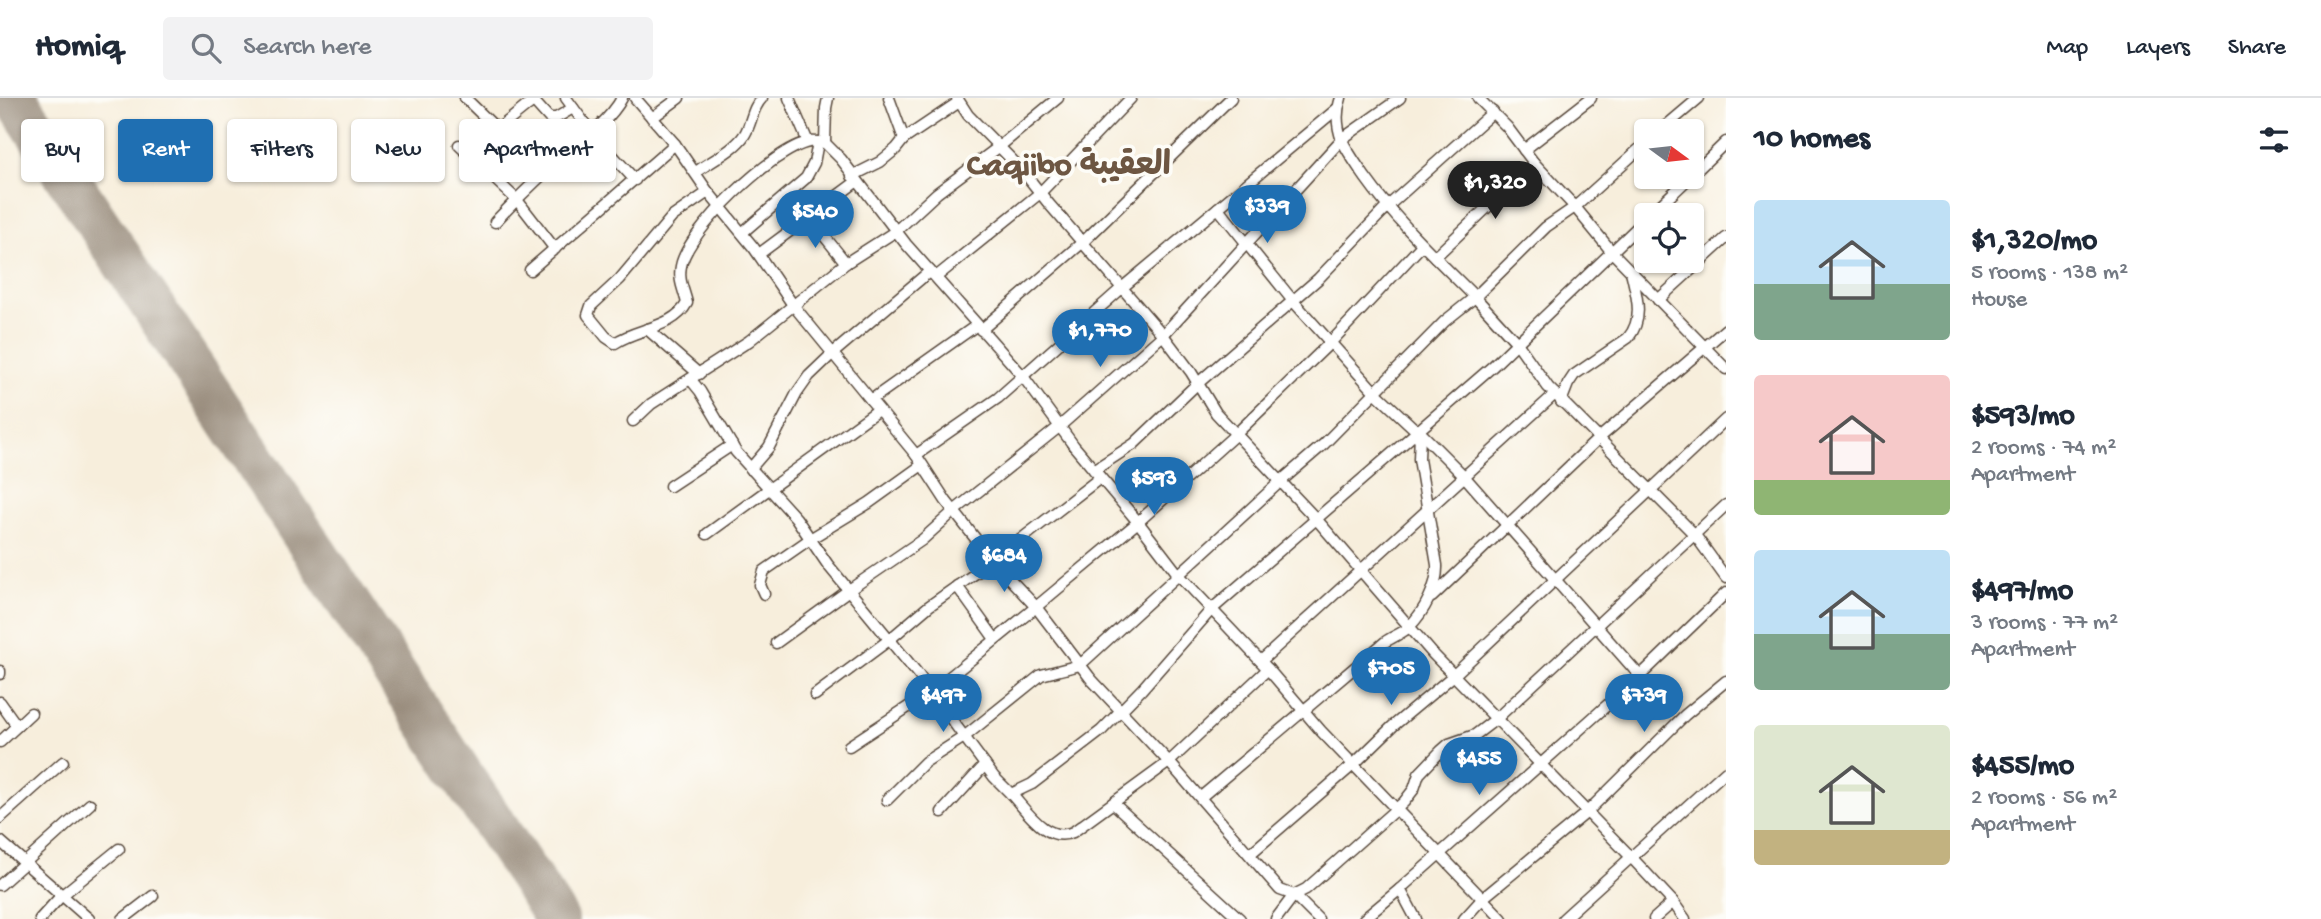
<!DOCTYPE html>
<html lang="en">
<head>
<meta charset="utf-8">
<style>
  :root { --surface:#fff; --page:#f2f2f3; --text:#1f2937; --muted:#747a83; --line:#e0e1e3; --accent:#1f6fb2 }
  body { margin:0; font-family:"Gochi Hand","Playpen Sans Arabic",sans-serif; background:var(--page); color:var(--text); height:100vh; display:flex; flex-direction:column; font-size:26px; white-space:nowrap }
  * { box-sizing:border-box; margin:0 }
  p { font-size:23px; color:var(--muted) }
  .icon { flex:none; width:38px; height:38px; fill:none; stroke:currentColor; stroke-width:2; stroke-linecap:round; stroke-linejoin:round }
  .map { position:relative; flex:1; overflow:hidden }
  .side { display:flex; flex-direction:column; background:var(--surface); width:595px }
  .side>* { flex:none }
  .top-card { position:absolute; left:21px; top:21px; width:665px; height:63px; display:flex; gap:14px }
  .needle { width:46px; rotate:105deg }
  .fabs { position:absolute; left:1634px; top:21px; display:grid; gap:14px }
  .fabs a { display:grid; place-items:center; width:70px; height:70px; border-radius:7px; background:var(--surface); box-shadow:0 2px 5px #0004; font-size:35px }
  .price { position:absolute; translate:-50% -60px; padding:0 16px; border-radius:24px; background:var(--accent); color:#fff; font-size:23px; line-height:46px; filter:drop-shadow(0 2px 4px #0008) }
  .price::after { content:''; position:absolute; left:50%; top:42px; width:21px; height:16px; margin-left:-10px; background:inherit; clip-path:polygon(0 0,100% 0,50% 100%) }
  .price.active { background:#222; color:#fff }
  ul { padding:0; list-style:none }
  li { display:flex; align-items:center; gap:21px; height:175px; padding:0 28px }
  li span { display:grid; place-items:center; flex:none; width:196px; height:140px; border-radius:7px; color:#555 }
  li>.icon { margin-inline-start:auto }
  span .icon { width:84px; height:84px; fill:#fffc; stroke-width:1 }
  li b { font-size:30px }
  h2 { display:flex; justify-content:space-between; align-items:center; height:84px; padding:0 28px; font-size:30px }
  .tag { padding:0 24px; border-radius:7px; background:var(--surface); box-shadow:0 2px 5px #0004; font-size:24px; line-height:63px }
  .tag.active { background:var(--accent); color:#fff }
  header { display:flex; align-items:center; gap:42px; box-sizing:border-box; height:98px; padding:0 35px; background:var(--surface); border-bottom:2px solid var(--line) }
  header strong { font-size:33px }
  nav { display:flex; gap:38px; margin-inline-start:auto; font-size:24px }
  .search { width:490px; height:63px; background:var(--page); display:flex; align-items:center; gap:18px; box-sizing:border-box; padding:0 24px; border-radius:7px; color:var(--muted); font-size:26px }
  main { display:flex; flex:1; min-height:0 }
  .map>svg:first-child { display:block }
</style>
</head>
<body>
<header>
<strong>Homiq</strong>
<div class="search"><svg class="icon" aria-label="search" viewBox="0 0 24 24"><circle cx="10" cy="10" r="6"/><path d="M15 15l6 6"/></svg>Search here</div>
<nav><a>Map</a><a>Layers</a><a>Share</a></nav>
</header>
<main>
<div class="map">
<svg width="1726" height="821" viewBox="0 0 1726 821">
  <rect width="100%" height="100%" fill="#fdfcf7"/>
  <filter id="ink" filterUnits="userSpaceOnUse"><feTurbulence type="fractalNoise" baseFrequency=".0143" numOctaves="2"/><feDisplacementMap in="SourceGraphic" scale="14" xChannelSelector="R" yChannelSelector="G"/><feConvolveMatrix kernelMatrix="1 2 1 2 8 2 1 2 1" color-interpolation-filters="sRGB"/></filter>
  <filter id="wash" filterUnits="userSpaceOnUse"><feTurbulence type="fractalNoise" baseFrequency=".00686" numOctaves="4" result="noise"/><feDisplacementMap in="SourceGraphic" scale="28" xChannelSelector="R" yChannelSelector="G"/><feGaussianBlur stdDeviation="1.57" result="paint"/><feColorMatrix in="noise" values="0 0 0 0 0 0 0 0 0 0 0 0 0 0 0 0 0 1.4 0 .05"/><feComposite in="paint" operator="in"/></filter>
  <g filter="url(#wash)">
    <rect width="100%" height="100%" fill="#f7eedc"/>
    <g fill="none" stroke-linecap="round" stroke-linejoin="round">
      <!-- taxiway -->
      <polyline stroke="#998c7d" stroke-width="18" points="20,8 28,0"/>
      <!-- runway -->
      <polyline stroke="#998c7d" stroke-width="44" points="15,0 557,821"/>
    </g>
  </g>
  <g filter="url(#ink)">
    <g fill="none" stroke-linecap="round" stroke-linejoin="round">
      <!-- minor casing -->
      <g stroke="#57473a" stroke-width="13">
        <g id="minor">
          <polyline points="465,0 543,76"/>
          <polyline points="531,0 549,20 556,20 573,10"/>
          <polyline points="566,0 591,34 635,82"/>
          <polyline points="635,0 675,46 708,94 754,150 793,207 916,357 998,300 1123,189 1338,10"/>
          <polyline points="789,0 808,44"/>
          <polyline points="889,0 904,41"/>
          <polyline points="957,0 968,17 1022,72 1049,106 1163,237 1191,274 1216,315 1318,423 1433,556 1632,760 1673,804 1685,821"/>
          <polyline points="1478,0 1507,29 1534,65 1575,109 1612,154 1726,271"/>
          <polyline points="652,20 679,0"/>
          <polyline points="497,32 533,3"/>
          <polyline points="1660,33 1699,0"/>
          <polyline points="1647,44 1575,109 1546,129 1475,199 1517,245 1548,289 1695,437 1726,480"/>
          <polyline points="825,45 826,10 828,0"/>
          <polyline points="459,47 517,102 555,151"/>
          <polyline points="1524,52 1591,0"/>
          <path d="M 696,74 C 711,63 735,52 745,36 C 752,24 752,10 762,0"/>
          <polyline points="1692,77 1726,44"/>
          <polyline points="852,78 880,64 896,51 904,41 959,4"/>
          <path d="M 708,94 L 672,119 L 620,181 L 591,208 L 588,217 L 606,239 L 615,245 C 637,230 674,230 687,205 C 684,192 678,182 681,168 C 688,132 773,51 809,44 C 814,43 820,44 825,45 L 841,61 L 906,146 L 1022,277 L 1074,348 L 1138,424 L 1178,476 L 1268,571 L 1321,633 L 1502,821"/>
          <polyline points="1650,117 1690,79"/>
          <polyline points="809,119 846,165"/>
          <path d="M 495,124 C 510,108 526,92 542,77 C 565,56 609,26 622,0"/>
          <polyline points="742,135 806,80 814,65 818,44"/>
          <polyline points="759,156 856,84"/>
          <polyline points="1435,159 1534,65"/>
          <polyline points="530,172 675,46"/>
          <polyline points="936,179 1040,95 1131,0"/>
          <polyline points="1658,202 1726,140"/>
          <polyline points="647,231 699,276"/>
          <polyline points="981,232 1083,144 1231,0"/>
          <polyline points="691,282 700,293 736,354 796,420 828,467 917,575 994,679 1011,696 1032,686 1101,633 1142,591 1211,512 1493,268 1647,120"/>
          <polyline points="871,302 977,227"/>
          <path d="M 1561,304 L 1568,286 L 1574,277 L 1628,240 C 1645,220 1636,196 1631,173"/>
          <polyline points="633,323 651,306 749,243 846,165 896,133 937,95 1000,48 1058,0"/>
          <polyline points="1420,334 1464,378 1640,578"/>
          <polyline points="916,357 946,403 993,463 1036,509 1091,581 1169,664 1280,792 1294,797 1306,791 1404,704 1414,691 1419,676 1441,653 1449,646 1475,637 1496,621 1726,407"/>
          <polyline points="750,371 769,349 797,295 809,278 832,256 930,173"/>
          <polyline points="1094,372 1134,346 1197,286 1318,181 1387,109 1493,14"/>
          <polyline points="670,388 732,347"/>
          <polyline points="707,436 878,312"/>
          <polyline points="957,488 995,541"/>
          <polyline points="764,496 760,487 764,473 810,441 869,405 922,367"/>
          <polyline points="1432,499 1598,341 1726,231"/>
          <polyline points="776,545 849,492 922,442 954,413 1059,329 1163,237 1342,41 1400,0"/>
          <polyline points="1261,563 1555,296"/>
          <polyline points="0,573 0,576"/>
          <polyline points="815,597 889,542 929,508 993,463 1100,380"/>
          <polyline points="0,604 17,628"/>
          <polyline points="0,644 31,615"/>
          <polyline points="849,648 931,594 1036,509 1138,424 1236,336 1331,244 1422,147"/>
          <path d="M 1011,696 C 1026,712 1047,746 1073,734 L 1169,664 L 1268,571"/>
          <path d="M 1201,699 L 1385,544 C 1392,539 1403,535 1409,529 C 1424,514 1438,488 1437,467 L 1419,361 L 1420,336 L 1375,294 L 1293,203 L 1218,110"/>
          <path d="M 887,702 L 925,664 L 964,639 L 1041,577 L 1080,567 L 1281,383 L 1324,346 L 1445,223 L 1475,199 C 1436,160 1397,124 1365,79 C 1357,67 1348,55 1342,42 C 1337,29 1336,14 1341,0"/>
          <polyline points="1113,705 1240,821"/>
          <polyline points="942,714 985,667"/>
          <polyline points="0,720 63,664"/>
          <polyline points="0,743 89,821"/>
          <polyline points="1250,756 1353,667 1393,628 1454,577 1726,321"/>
          <polyline points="0,787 90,706"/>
          <polyline points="40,821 61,798 119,751"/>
          <polyline points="123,821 153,798"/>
          <polyline points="1276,821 1294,797 1318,821"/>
          <polyline points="1364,821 1400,791"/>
          <polyline points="1416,821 1400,791 1640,578 1726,495"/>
          <polyline points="1464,821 1483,800 1586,715 1685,617 1726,583"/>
          <polyline points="1563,821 1726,673"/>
          <polyline points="1654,821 1673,804"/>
        </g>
      </g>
      <!-- minor -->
      <use href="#minor" stroke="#fff" stroke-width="10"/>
    </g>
  </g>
  <g text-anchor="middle" stroke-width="7" stroke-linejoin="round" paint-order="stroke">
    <!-- district labels -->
    <g font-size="33" font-weight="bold" fill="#6d5642" stroke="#fdfcf7">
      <text x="1069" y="76">Caqiibo العقيبة</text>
    </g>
  </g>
</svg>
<div class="fabs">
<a><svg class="needle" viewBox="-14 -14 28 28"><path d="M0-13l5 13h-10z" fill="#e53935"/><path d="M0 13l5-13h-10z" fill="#747a83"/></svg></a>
<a><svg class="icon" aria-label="locate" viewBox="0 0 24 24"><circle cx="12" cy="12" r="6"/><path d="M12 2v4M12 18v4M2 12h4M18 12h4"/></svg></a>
</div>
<b class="price active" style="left:1495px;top:123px">$1,320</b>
<b class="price" style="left:1267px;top:147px">$339</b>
<b class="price" style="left:815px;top:152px">$540</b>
<b class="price" style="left:1100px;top:271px">$1,770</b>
<b class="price" style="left:1154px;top:419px">$593</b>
<b class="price" style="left:1004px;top:496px">$684</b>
<b class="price" style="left:1391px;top:609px">$705</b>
<b class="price" style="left:943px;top:636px">$497</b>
<b class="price" style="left:1644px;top:636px">$739</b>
<b class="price" style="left:1479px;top:699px">$455</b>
<div class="top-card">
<a class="tag">Buy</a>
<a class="tag active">Rent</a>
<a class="tag">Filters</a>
<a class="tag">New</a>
<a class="tag">Apartment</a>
</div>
</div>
<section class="side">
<h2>10 homes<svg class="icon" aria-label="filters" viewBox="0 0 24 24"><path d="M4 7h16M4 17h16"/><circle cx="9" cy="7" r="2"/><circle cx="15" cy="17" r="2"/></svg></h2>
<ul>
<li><span style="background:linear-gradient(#bfe0f5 60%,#7fa58c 0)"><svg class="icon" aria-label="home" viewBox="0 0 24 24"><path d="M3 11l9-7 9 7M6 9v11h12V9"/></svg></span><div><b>$1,320/mo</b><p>5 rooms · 138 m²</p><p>House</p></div></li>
<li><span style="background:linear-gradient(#f6c9c9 75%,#8fb573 0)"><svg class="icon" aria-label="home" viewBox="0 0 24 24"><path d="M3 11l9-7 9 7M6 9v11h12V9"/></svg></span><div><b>$593/mo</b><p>2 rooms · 74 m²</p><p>Apartment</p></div></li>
<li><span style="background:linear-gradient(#bfe0f5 60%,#7fa58c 0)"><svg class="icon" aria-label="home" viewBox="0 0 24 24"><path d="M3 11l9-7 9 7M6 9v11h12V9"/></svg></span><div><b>$497/mo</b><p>3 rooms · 77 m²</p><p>Apartment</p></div></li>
<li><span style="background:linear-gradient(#dfe7d0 75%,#c2b280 0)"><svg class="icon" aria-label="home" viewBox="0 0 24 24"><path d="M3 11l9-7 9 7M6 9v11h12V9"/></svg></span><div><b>$455/mo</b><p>2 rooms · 56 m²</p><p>Apartment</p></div></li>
</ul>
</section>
</main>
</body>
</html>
